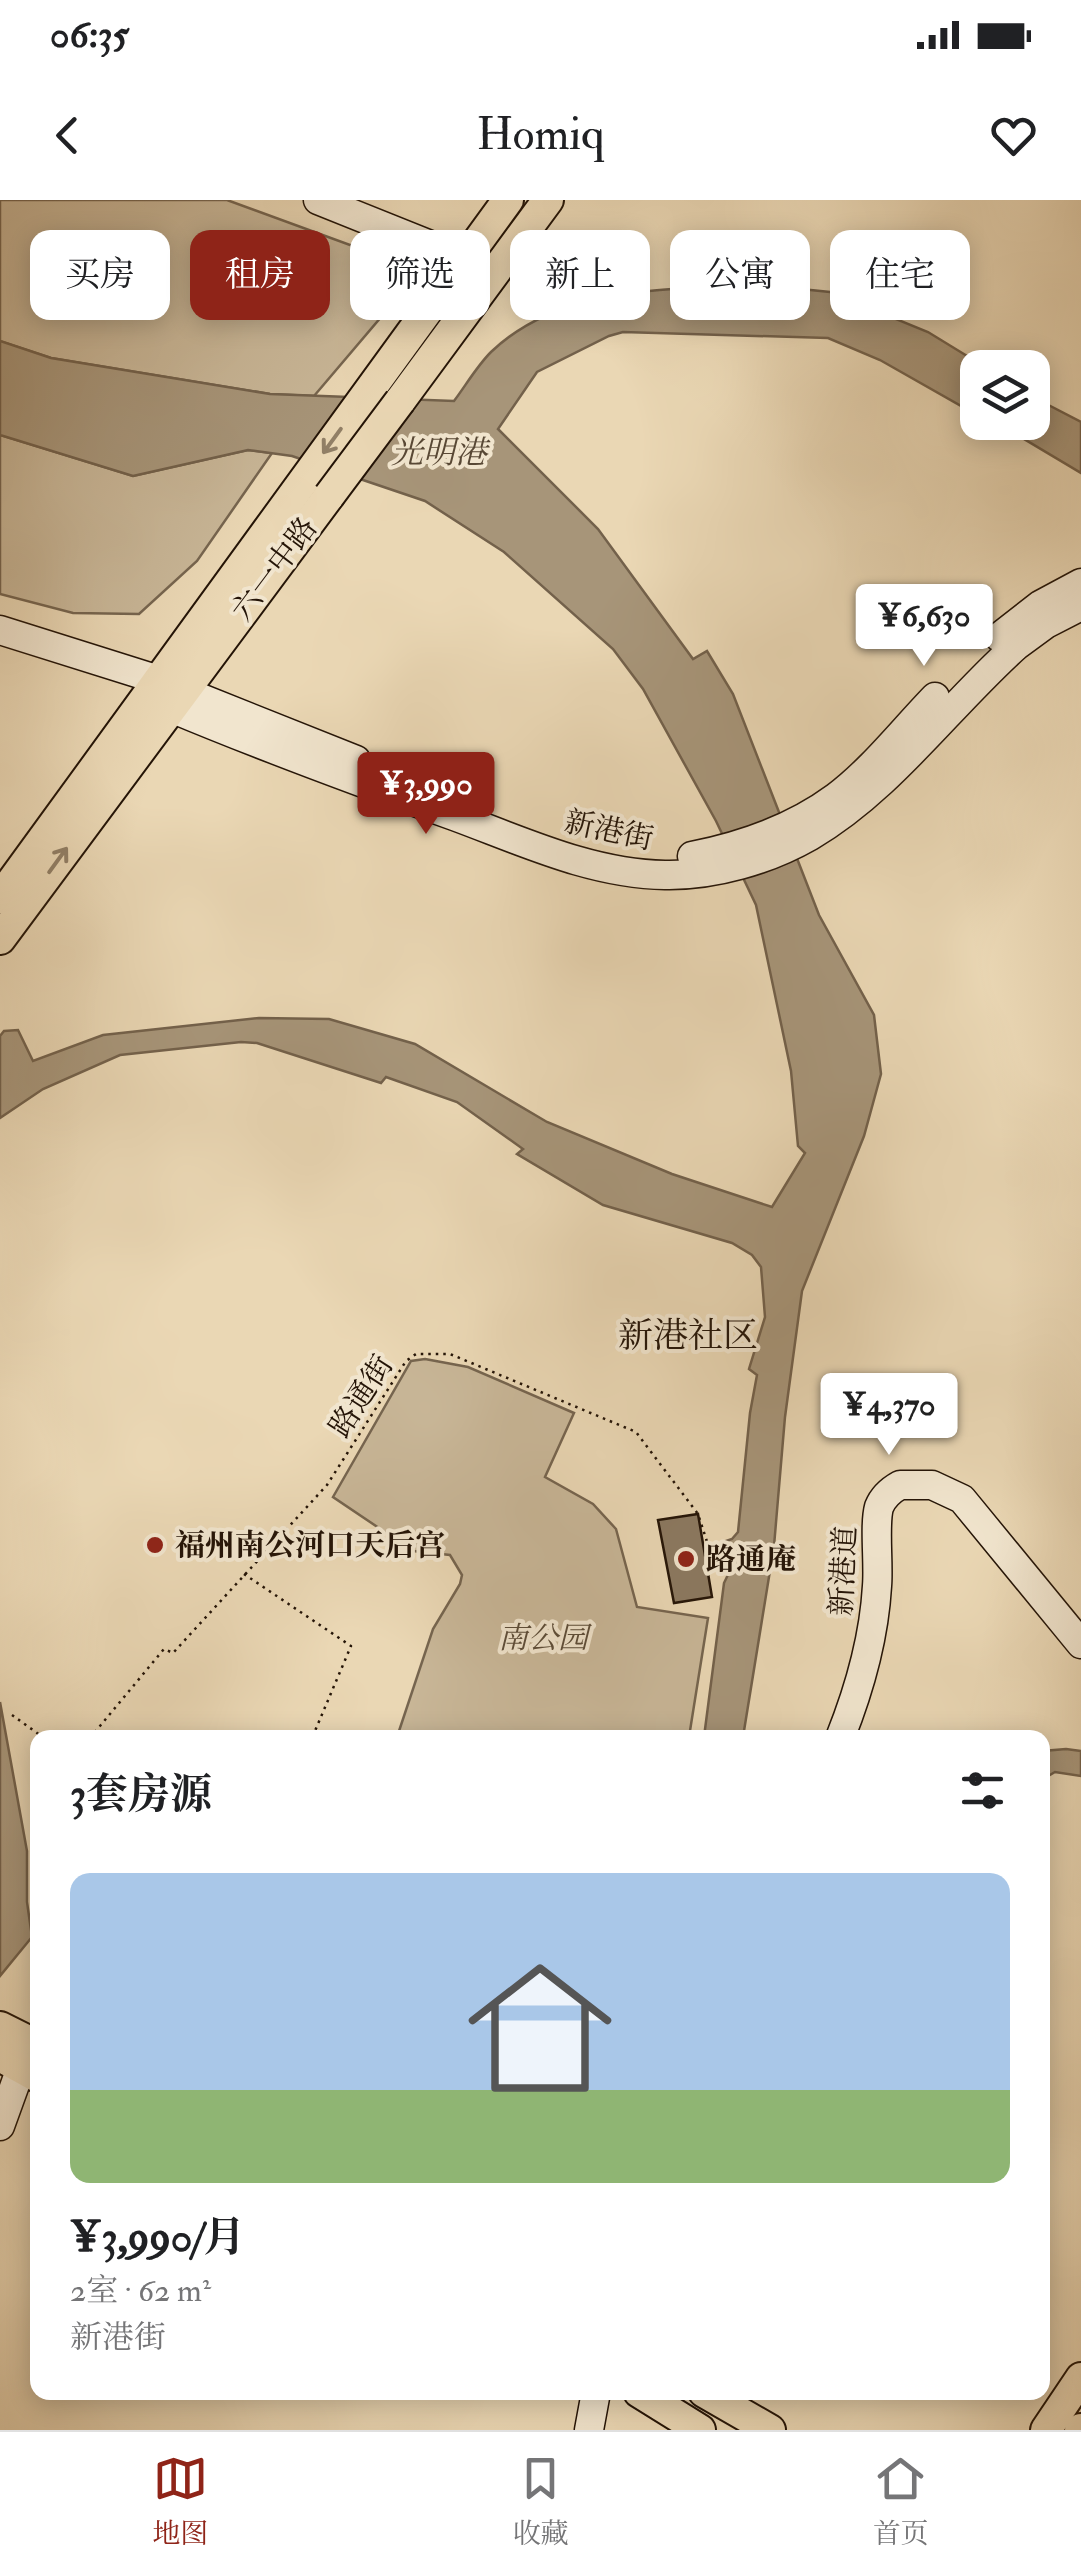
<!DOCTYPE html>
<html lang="zh">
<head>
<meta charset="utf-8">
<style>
  :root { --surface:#fff; --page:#f6f6f6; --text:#202124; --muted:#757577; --line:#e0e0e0; --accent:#8f2418 }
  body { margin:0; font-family:"IM FELL Double Pica","Noto Serif SC",serif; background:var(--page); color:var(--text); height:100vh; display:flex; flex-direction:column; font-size:38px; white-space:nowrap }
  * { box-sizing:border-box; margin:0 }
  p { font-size:32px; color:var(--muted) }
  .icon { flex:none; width:55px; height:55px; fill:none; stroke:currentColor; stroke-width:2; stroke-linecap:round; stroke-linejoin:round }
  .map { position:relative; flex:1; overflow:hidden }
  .side { position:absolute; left:30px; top:1530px; width:1020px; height:670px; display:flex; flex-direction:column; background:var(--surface); border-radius:20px; box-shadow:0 5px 25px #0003 }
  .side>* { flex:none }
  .banner { position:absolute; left:30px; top:30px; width:1022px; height:90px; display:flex; gap:20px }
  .controls { position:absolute; left:960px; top:150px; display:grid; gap:20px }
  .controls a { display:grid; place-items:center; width:90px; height:90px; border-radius:20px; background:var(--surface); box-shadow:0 5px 25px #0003; font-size:50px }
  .price { position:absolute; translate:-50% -85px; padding:0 22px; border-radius:10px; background:#fff; color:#222; font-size:32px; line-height:65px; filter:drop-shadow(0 2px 5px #0008) }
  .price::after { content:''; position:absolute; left:50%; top:60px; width:30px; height:22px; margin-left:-15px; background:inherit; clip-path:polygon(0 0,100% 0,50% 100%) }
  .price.current { background:var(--accent); color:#fff }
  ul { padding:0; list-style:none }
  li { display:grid; align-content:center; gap:20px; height:530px; padding:0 40px }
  li span { display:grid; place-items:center; height:310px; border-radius:20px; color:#555 }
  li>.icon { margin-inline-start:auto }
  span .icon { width:180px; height:180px; fill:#fffc; stroke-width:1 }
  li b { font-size:42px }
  h2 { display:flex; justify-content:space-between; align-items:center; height:120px; padding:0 40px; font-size:42px }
  .tag { padding:0 35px; border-radius:20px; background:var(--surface); box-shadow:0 5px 25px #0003; font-size:35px; line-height:90px }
  .tag.current { background:var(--accent); color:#fff }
  .status { display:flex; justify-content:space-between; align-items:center; height:70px; padding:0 50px; background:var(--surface); direction:ltr }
  .status svg { height:28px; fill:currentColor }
  header { display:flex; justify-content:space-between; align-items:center; height:130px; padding:0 40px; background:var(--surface); font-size:45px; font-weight:600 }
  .tab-bar { display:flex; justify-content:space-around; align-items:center; height:140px; border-top:2px solid var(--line); background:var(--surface); font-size:28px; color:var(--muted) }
  .tab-bar a { display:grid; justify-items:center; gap:5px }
  .tab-bar .current { color:var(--accent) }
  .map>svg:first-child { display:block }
</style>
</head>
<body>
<div class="status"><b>06:35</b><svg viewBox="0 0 49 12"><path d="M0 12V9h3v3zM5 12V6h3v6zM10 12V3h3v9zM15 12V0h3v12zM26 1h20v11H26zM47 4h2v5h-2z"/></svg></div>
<header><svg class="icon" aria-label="back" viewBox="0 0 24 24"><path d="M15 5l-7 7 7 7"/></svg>Homiq<svg class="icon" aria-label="heart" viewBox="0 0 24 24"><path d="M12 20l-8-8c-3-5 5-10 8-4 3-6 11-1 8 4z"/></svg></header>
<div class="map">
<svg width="1081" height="2230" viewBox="0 0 1081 2230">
  <rect width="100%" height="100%" fill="#ead7b4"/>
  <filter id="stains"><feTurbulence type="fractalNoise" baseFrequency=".002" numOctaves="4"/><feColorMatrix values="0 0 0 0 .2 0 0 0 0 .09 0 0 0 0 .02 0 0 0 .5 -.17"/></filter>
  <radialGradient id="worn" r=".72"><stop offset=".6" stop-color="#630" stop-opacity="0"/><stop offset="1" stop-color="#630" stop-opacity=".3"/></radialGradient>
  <!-- green -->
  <g fill="#c8b697" stroke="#76654f" stroke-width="2.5">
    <polygon points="0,0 227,0 380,56 387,110 314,196 270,194 51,158 0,141"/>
    <polygon points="0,235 133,276 248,250 272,253 197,361 139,414 73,413 0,394"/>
    <polygon points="425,1159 468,1167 574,1213 545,1277 593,1304 616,1329 637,1407 708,1418 689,1537 397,1537 433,1429 460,1384 462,1375 450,1355 413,1351 333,1297 411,1161"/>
  </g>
  <!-- water -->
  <g fill="#a79579" stroke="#73614b" stroke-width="2.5">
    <path d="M 753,84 L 830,92 L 928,132 L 985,167 L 978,168 L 977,204 L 968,200 L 963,207 L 880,160 L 828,138 L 623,132 L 609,136 L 537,172 L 498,229 L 598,329 L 693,459 L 707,451 L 733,494 L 819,715 L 874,815 L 881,874 L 864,936 L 802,1091 L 785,1217 L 774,1346 L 743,1537 L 704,1537 L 724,1383 L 735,1360 L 734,1348 L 720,1343 L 732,1339 L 738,1332 L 750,1213 L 757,1175 L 749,1169 L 765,1117 L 761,1067 L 752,1055 L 732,1043 L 603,1005 L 517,954 L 523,949 L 457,902 L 386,877 L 381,883 L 257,843 L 241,842 L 120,855 L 43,889 L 0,918 L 0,836 L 4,831 L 18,830 L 33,861 L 103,835 L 259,818 L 329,819 L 415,844 L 547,922 L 672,974 L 772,1007 L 805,953 L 798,946 L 791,871 L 756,705 L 716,621 L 643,489 L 613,449 L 504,352 L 425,301 L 292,256 L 248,250 L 133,276 L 0,235 L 0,141 L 51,158 L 270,194 L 454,201 C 466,185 477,166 491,152 C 561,85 663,91 753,84 Z"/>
    <polygon points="1033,197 1081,222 1081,273 997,223 1032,222"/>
    <polygon points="0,1502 27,1651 27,1702 32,1737 0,1776"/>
    <polygon points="1066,1549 1081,1551 1081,1576 1055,1572 1043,1579 1043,1551"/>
  </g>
  <!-- building -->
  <polygon fill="#8b7961" stroke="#241407" stroke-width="2.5" points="698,1314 712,1397 674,1403 658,1320"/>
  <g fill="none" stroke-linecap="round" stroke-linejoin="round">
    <!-- secondary casing -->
    <g stroke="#241407" stroke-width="31">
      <g id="secondary">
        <polyline points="318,0 465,59"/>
        <polyline points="0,430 159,480"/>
        <polyline points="999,437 1040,405 1081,383"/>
        <polyline points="183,491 356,560"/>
        <path d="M 171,508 C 264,547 359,582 454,616 C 522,641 591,674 665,675 C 714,676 768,660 810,636 C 890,589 947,508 1016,446 L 1046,424 L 1081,406"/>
        <path d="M 692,656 C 743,646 794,628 836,597 C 873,569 903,530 935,497"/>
        <path d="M 840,1538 C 860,1488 874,1439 877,1386 C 879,1364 874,1325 879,1307 C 883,1297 891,1290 900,1285 L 932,1285 L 962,1299 L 1081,1444"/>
        <polyline points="0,1926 21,1868"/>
        <polyline points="589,2230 596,2192"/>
      </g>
    </g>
    <!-- primary casing -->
    <g stroke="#241407" stroke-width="34">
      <g id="primary">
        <polyline points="400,201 548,0"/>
        <polyline points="0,698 508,0"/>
        <polyline points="0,739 329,296"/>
        <polyline points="0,1827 38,1846"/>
        <polyline points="0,1856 38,1877"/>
        <polyline points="639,2192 700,2230"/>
        <polyline points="704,2192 770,2230"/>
        <polyline points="1046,2230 1081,2178"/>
        <polyline points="1080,2230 1081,2229"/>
      </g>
    </g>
    <!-- path -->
    <g stroke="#241407" stroke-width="2.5" stroke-dasharray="2.5 5" stroke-linecap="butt">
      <polyline points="244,1374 351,1446 312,1538"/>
      <polyline points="12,1515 44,1538"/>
      <polyline points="90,1538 164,1449 173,1453 327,1285 406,1161 416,1154 450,1154 636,1232 698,1314 711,1354"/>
    </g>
    <!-- secondary -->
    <use href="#secondary" stroke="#f1e5ce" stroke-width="28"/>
    <!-- primary -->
    <use href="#primary" stroke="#ead7b4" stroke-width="30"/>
    <!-- primary-bridge casing -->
    <g stroke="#241407" stroke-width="34" stroke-linecap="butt">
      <polyline id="primary-bridge" points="329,296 400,201"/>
    </g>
    <!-- primary-bridge -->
    <use href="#primary-bridge" stroke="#ead7b4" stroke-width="30"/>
  </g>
  <!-- one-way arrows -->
  <defs><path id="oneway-shaft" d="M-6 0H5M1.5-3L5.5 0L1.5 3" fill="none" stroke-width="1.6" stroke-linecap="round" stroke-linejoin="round" transform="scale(2.5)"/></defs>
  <g stroke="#917f66">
    <use href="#oneway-shaft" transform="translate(332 241) rotate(126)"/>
    <use href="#oneway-shaft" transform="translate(58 660) rotate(-54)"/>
  </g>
  <!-- markers -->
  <g fill="#8f2418" stroke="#f1e5ce" stroke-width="4">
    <circle cx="155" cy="1345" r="10"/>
    <circle cx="686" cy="1359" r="10"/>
  </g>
  <g text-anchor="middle" stroke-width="8" stroke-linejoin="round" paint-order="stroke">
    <!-- street labels -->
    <g font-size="30" fill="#241407" stroke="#f1e5ce">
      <text transform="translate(274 369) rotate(-53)" y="10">六一中路</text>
      <text transform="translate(609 630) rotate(12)" y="10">新港街</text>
      <text transform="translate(361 1196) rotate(-57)" y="10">路通街</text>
      <text transform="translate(843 1371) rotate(-87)" y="10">新港道</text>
    </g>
    <!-- poi labels -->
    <g font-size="30" font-weight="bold" fill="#241407" stroke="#f1e5ce" text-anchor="start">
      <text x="175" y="1355">福州南公河口天后宫</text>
      <text x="706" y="1369">路通庵</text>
    </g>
    <!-- park labels -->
    <g font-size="30" font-style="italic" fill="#5d4d39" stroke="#f1e5ce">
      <text x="543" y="1448">南公园</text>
    </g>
    <!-- water labels -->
    <g font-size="32" font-style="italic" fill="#584835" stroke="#f1e5ce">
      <text x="439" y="263">光明港</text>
    </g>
    <!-- quarter labels -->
    <g font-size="35" fill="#241407" stroke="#f1e5ce">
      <text x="688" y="1147">新港社区</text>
    </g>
  </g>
  <rect width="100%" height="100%" filter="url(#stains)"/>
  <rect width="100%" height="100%" fill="url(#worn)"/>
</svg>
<div class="controls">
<a><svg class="icon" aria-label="layers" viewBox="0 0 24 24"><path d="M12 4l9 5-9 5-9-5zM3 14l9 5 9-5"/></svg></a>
</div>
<b class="price" style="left:924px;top:469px">¥6,630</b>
<b class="price current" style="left:426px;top:637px">¥3,990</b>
<b class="price" style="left:889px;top:1258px">¥4,370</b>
<div class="banner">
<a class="tag">买房</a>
<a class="tag current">租房</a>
<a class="tag">筛选</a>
<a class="tag">新上</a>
<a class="tag">公寓</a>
<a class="tag">住宅</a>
</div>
<section class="side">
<h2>3套房源<svg class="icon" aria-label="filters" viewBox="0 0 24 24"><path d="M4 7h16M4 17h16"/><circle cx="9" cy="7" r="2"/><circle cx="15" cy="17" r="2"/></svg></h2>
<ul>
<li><span style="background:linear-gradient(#a9c7e8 70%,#8fb573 0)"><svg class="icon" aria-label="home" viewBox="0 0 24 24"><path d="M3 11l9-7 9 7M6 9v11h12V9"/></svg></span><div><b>¥3,990/月</b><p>2室 · 62 m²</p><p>新港街</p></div></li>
</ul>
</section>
</div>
<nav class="tab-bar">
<a class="current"><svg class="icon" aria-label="map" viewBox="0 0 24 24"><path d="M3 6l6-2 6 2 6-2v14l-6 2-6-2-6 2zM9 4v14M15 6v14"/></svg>地图</a>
<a><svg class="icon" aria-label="saved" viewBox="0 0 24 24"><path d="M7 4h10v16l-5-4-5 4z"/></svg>收藏</a>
<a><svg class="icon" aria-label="home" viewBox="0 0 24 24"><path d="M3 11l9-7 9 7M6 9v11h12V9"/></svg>首页</a>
</nav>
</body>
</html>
